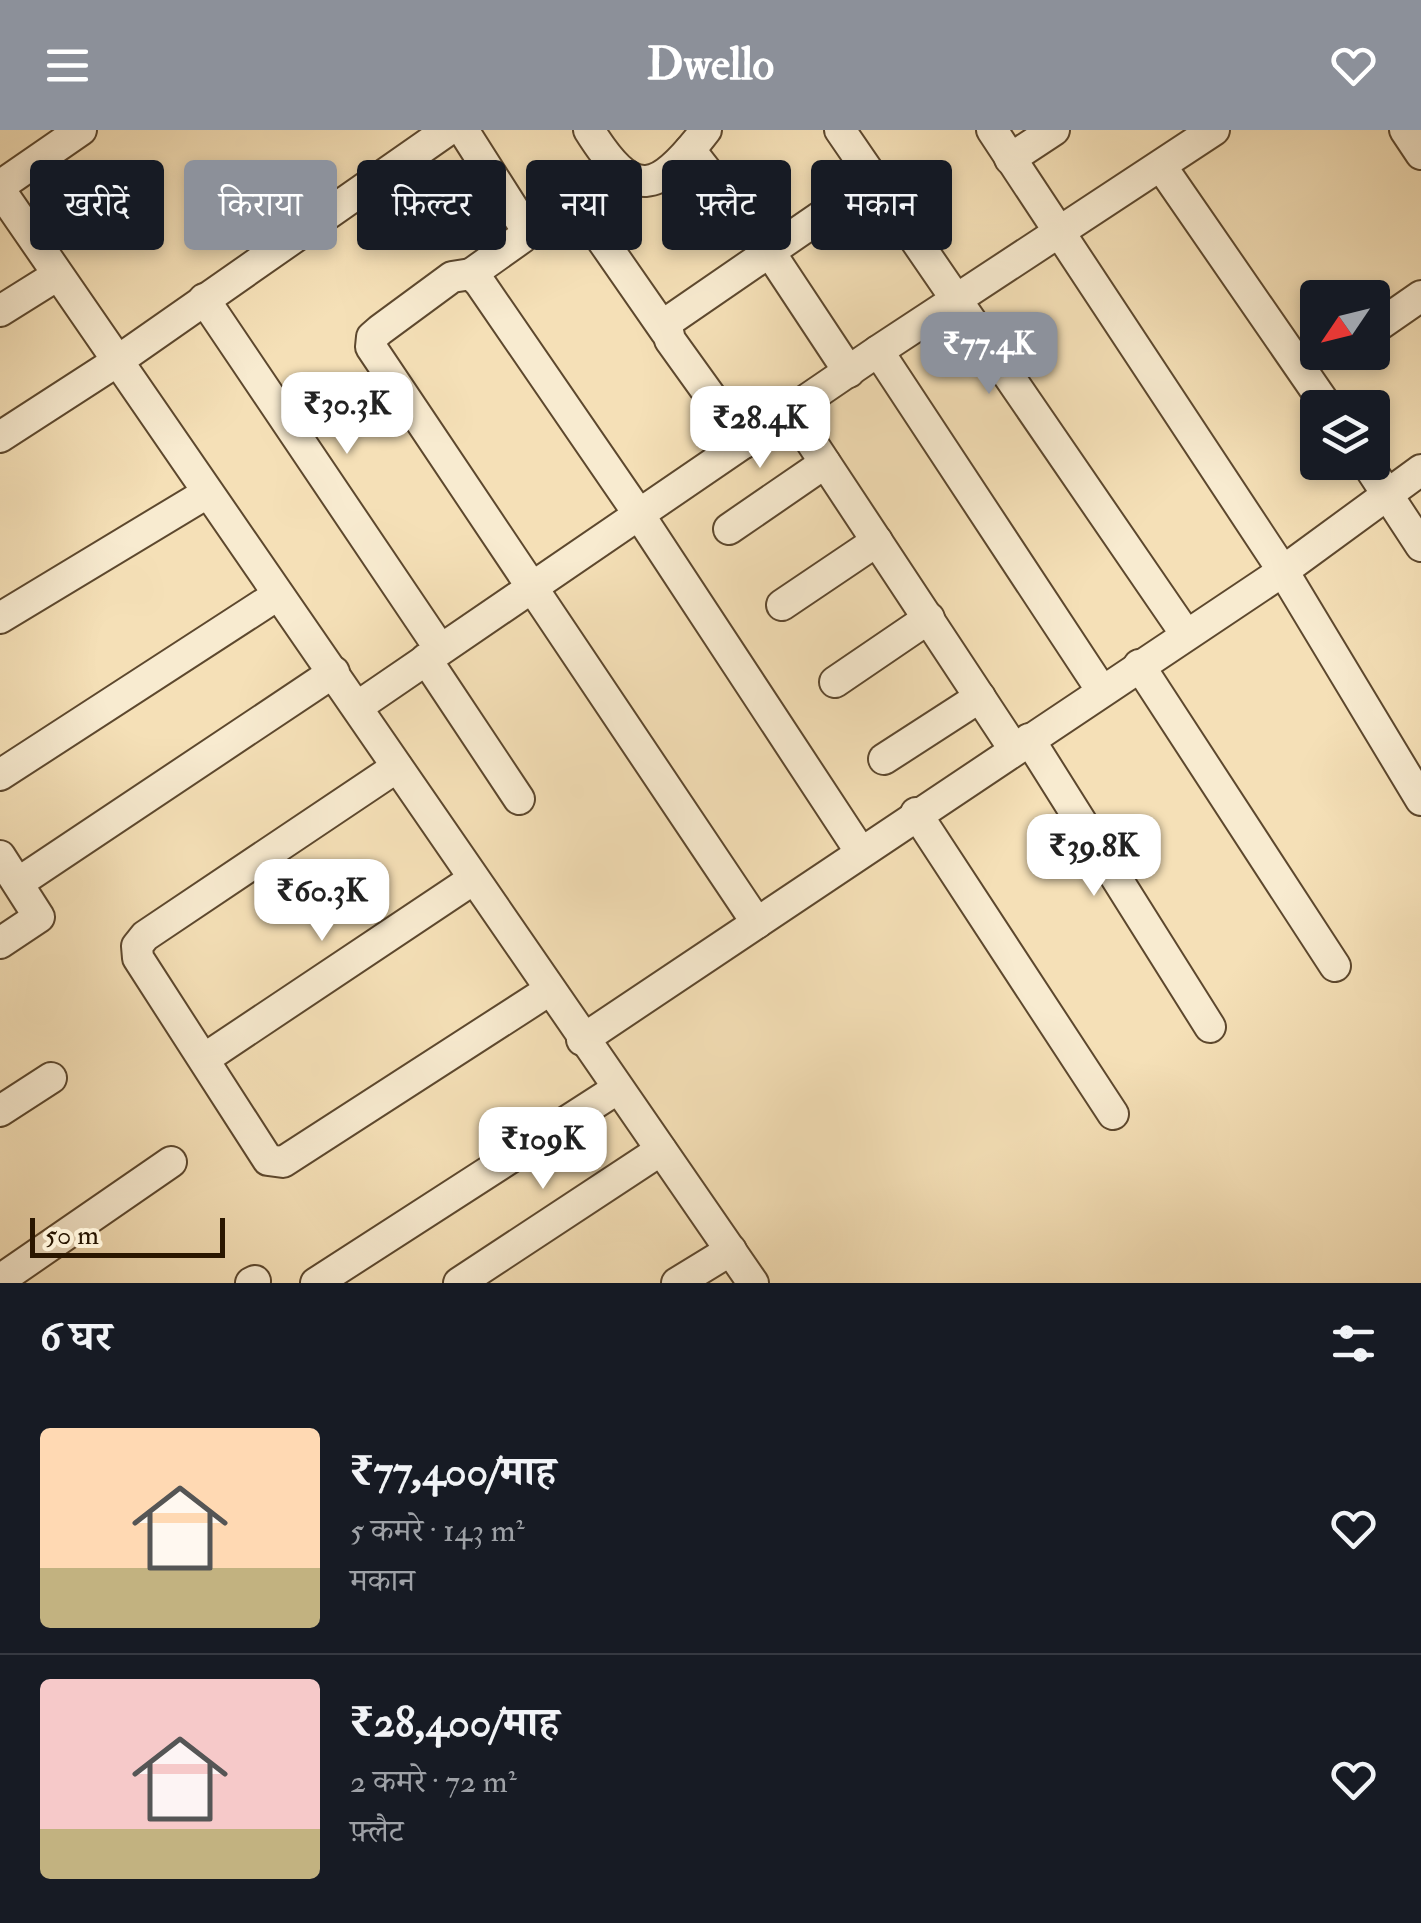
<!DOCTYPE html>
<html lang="hi">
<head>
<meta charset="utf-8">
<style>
  :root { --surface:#171b24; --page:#20242c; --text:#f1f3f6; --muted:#9ea1a6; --line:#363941; --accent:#8c9099 }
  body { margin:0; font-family:"IM FELL Double Pica","Noto Serif Devanagari",serif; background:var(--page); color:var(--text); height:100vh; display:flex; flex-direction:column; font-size:38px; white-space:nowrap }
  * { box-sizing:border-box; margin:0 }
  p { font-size:32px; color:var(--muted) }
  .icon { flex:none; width:55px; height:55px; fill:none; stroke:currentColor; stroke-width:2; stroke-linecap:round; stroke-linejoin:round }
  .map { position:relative; height:1153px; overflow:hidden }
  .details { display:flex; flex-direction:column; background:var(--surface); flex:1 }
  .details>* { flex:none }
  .hud { position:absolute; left:30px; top:30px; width:1362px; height:90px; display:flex; gap:20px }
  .needle { width:65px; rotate:235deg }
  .controls { position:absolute; left:1300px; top:150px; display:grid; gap:20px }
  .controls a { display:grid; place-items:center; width:90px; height:90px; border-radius:10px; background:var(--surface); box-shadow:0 5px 15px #0003; font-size:50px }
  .scale { position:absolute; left:30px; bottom:25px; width:195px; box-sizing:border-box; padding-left:10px; border:5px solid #2a1600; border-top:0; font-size:28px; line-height:35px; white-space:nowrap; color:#2a1600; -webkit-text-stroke:8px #f8ebd0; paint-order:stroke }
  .price { position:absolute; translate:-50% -85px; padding:0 22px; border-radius:20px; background:#fff; color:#222; font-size:32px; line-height:65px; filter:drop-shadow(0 2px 5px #0008) }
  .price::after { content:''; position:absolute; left:50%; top:60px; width:30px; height:22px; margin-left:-15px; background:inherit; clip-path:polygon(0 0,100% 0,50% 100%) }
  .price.active { background:var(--accent); color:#fff }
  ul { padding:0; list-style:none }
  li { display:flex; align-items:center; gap:30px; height:250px; padding:0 40px }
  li+li { border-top:2px solid var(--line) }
  li span { display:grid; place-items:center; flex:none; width:280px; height:200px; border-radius:10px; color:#555 }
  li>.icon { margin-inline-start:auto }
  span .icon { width:120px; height:120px; fill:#fffc; stroke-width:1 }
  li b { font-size:42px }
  h2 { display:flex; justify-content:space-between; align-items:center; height:120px; padding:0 40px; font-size:42px }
  .pill { padding:0 35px; border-radius:10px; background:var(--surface); box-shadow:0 5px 15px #0003; font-size:35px; line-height:90px }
  .pill.active { background:var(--accent); color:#fff }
  header { display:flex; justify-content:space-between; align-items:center; height:130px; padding:0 40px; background:var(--accent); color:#fff; font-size:45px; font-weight:800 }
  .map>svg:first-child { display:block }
</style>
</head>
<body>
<header><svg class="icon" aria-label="menu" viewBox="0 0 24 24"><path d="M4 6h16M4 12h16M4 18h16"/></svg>Dwello<svg class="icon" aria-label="heart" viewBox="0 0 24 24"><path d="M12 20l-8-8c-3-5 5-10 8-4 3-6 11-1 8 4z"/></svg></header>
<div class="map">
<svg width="1421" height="1153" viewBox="0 0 1421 1153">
  <rect width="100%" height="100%" fill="#f5e0b7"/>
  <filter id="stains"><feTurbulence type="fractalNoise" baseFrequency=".002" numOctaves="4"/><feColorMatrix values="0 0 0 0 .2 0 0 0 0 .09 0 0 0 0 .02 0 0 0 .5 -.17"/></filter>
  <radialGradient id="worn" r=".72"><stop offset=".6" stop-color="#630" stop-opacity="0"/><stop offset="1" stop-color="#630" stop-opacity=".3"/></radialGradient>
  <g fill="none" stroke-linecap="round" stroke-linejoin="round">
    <!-- minor casing -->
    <g stroke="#5d482e" stroke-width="34">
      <g id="minor">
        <polyline points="463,0 526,99 523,107 471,144"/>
        <path d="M 589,0 C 634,72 657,64 706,0"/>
        <polyline points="840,0 1185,503"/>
        <polyline points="992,0 1283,441 1421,670"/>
        <polyline points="1405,0 1421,24"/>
        <polyline points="690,20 769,121 849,242"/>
        <polyline points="1010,29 1054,0"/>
        <polyline points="1161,36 1328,278"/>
        <polyline points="623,45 597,93 600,107 666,202"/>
        <polyline points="0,56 81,0"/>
        <polyline points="0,60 753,1153"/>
        <polyline points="204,169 440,519"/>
        <polyline points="0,181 56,146"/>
        <polyline points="1372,200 1421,166"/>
        <polyline points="878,221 1102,561"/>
        <polyline points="791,281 1014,619"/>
        <polyline points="0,307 116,232 448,0"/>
        <polyline points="744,313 670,210 666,193 874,50"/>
        <polyline points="1366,332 1421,416"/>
        <polyline points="729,399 825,333"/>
        <polyline points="782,475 877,411"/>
        <polyline points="0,488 207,363"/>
        <polyline points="426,529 519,669"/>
        <polyline points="1139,535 1335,836"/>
        <polyline points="835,552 929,488"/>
        <polyline points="357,577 878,221 1214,0"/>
        <polyline points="1029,609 1210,897"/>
        <polyline points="884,629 980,567"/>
        <polyline points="397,637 145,806 137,816 138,828 268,1030 283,1032 548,861"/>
        <polyline points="0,645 276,466"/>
        <polyline points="916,683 1113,984"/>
        <polyline points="0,726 39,787 0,813"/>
        <polyline points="18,753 334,542"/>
        <polyline points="757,793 371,217 372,207 380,200 452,147 471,144 480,153 638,383 860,721"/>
        <polyline points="582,910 1283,441 1421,340"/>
        <polyline points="204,929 472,750"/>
        <polyline points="0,981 51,948"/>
        <polyline points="0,1150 171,1032"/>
        <polyline points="251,1153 255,1151"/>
        <polyline points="316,1153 617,959"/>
        <polyline points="459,1153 661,1020"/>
        <polyline points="677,1153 731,1120"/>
      </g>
    </g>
    <!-- minor -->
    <use href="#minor" stroke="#f8ebd0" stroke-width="30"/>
  </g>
  <rect width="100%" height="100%" filter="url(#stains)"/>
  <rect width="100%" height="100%" fill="url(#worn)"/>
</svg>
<div class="controls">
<a><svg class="needle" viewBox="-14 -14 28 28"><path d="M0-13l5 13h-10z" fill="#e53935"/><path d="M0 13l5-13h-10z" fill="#9ea1a6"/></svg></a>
<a><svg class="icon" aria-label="layers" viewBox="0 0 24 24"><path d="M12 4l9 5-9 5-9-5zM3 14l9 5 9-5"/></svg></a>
</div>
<div class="scale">50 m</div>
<b class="price active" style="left:989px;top:267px">₹77.4K</b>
<b class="price" style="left:347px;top:327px">₹30.3K</b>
<b class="price" style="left:760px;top:341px">₹28.4K</b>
<b class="price" style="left:1094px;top:769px">₹39.8K</b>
<b class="price" style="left:322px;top:814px">₹60.3K</b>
<b class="price" style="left:543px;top:1062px">₹109K</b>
<div class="hud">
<a class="pill">खरीदें</a>
<a class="pill active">किराया</a>
<a class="pill">फ़िल्टर</a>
<a class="pill">नया</a>
<a class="pill">फ़्लैट</a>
<a class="pill">मकान</a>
</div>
</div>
<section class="details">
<h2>6 घर<svg class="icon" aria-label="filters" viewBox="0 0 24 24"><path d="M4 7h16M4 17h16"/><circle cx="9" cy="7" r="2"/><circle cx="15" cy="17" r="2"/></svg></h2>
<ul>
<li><span style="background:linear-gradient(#ffd9b3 70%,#c2b280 0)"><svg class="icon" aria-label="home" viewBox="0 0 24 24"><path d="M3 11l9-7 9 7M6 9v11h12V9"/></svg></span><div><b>₹77,400/माह</b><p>5 कमरे · 143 m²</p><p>मकान</p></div><svg class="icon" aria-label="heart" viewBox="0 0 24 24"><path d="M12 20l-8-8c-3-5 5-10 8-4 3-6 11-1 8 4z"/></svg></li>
<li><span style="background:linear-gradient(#f6c9c9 75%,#c2b280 0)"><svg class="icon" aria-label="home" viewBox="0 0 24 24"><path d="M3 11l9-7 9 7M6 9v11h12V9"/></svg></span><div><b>₹28,400/माह</b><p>2 कमरे · 72 m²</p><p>फ़्लैट</p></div><svg class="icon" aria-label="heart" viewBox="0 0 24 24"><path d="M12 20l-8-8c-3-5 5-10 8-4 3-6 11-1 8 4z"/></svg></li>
</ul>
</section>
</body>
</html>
